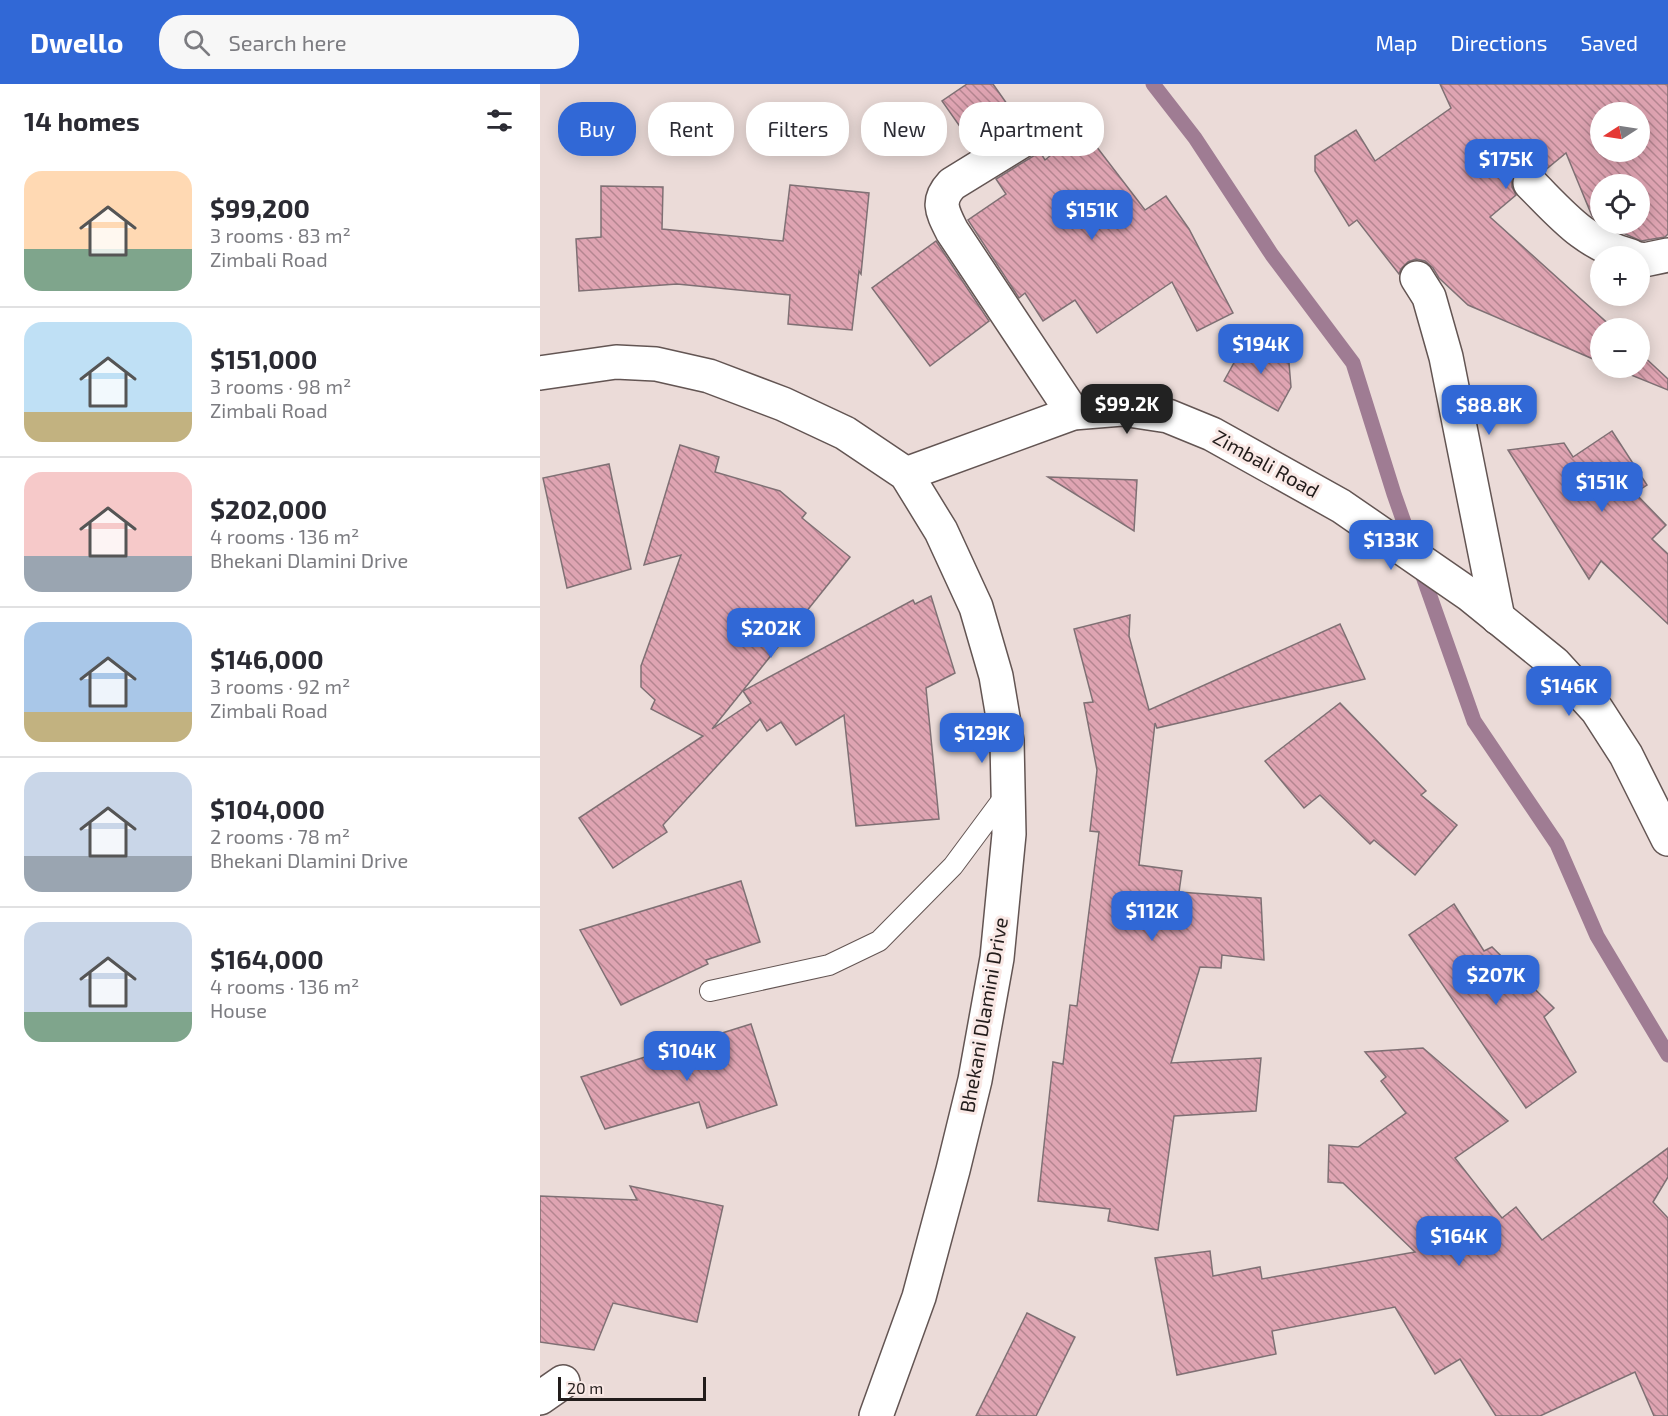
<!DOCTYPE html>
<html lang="en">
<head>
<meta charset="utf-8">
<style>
  :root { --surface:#fff; --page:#f7f7f7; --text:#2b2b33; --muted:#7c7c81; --line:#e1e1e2; --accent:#3168d6 }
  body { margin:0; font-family:"Exo 2",sans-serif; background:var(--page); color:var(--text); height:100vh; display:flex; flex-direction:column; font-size:22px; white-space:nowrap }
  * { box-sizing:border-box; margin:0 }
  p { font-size:20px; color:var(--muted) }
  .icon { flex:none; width:33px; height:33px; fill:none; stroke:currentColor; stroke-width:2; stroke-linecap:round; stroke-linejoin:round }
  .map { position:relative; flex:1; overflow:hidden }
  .panel { display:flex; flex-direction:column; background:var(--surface); width:540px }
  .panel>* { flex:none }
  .top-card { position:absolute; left:18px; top:18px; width:570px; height:54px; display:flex; gap:12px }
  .needle { width:39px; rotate:258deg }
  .controls { position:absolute; left:1050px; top:18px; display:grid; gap:12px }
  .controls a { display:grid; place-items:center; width:60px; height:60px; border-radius:50%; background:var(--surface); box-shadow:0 3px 15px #0003; font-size:30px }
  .scale { position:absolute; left:18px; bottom:15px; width:148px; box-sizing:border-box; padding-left:6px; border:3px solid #221c1b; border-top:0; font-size:16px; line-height:21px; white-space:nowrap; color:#221c1b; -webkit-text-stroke:4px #f9e8e5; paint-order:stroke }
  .price { position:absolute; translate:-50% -51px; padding:0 14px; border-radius:12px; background:var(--accent); color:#fff; font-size:20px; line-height:39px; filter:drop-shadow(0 2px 3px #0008) }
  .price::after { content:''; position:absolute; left:50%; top:36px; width:18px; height:14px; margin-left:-9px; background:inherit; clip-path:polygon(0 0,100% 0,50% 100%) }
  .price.current { background:#222; color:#fff }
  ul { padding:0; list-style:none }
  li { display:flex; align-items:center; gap:18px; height:150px; padding:0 24px }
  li+li { border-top:2px solid var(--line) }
  li span { display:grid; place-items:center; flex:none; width:168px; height:120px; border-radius:18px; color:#555 }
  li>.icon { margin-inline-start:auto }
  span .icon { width:72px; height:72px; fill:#fffc; stroke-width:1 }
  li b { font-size:26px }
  h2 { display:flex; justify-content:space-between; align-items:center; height:72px; padding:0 24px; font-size:26px }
  .tag { padding:0 21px; border-radius:24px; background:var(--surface); box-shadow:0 3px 15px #0003; font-size:21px; line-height:54px }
  .tag.current { background:var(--accent); color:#fff }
  header { display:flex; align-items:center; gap:36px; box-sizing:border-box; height:84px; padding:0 30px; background:var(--accent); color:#fff }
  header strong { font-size:28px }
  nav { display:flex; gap:33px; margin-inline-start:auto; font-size:21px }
  .search { width:420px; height:54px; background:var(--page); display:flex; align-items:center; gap:15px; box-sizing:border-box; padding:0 21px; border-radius:24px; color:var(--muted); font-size:22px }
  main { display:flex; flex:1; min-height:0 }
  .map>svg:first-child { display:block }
</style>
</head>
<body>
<header>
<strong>Dwello</strong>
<div class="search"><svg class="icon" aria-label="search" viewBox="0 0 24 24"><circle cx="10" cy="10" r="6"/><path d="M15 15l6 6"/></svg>Search here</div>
<nav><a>Map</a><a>Directions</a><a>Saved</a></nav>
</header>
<main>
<section class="panel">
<h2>14 homes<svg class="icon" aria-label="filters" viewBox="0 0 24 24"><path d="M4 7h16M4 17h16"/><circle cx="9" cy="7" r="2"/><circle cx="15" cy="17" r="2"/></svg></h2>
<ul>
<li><span style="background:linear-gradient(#ffd9b3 65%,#7fa58c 0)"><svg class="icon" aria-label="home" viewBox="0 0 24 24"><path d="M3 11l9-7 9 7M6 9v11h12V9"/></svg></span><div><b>$99,200</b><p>3 rooms · 83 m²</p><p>Zimbali Road</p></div></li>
<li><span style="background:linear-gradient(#bfe0f5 75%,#c2b280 0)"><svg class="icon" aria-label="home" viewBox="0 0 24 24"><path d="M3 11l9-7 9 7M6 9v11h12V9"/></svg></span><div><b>$151,000</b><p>3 rooms · 98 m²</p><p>Zimbali Road</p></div></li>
<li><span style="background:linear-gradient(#f6c9c9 70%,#9aa5b1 0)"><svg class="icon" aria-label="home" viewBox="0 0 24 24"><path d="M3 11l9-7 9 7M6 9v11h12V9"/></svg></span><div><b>$202,000</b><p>4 rooms · 136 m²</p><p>Bhekani Dlamini Drive</p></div></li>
<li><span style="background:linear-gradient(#a9c7e8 75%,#c2b280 0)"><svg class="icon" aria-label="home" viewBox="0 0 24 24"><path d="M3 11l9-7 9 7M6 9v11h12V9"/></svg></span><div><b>$146,000</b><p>3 rooms · 92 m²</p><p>Zimbali Road</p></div></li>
<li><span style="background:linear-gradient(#c9d6e8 70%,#9aa5b1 0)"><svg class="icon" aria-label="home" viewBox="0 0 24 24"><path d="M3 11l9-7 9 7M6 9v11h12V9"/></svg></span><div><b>$104,000</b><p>2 rooms · 78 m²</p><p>Bhekani Dlamini Drive</p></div></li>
<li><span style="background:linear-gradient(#c9d6e8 75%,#7fa58c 0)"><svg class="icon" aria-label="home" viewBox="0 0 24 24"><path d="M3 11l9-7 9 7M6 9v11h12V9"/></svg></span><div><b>$164,000</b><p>4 rooms · 136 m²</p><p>House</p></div></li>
</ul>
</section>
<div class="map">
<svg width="1128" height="1332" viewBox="0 0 1128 1332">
  <defs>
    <pattern id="building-back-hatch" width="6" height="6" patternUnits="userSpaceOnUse" patternTransform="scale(1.5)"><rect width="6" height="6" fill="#dfa4b2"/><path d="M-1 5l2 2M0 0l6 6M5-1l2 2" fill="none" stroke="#b48590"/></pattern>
  </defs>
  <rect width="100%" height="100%" fill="#ebdbd8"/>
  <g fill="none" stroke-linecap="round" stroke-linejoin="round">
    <!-- stream -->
    <polyline stroke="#9f7c93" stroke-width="15" points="613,0 655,54 732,171 813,279 854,410 934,637 1017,760 1057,852 1128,971"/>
  </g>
  <!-- building -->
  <g fill="url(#building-back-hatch)" stroke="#7f7074" stroke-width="1.5" fill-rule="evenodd">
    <polygon points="427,0 453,0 479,37 435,64 402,17"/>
    <path d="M 900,0 L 1128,0 L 1128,150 L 1125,153 L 1101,157 L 1063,140 L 1100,140 L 1100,100 L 1060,100 L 1060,138 L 1052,132 L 1026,69 L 1004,87 L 994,81 L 986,81 L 977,85 L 972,95 L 972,103 L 976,111 L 950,133 L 1073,244 L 1060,244 L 1060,278 L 928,221 L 899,194 L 893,184 L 885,177 L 876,175 L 868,178 L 861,185 L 859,190 L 817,136 L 809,142 L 775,87 L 775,72 L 816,46 L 835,77 L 911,24 ZM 1060,28 L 1100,28 L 1100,68 L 1060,68 Z"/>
    <polygon points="543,45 605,126 626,112 649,145 693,229 657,247 632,198 557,249 535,216 503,237 485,209 479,214 428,136 466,110 456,95 500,68 505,76"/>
    <polygon points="250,101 329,109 321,190 319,187 312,246 248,240 250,211 137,200 39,207 36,155 61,153 61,102 123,103 122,145 243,157"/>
    <polygon points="396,157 449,237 390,282 332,204"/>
    <polygon points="707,255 749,279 751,303 738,327 684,297"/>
    <polygon points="1100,269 1128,295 1128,306 1074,284 1100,284"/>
    <polygon points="1072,347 1107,401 1095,409 1126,441 1112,455 1128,470 1128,540 1061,477 1049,495 968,366 1024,359 1033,373"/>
    <polygon points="140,361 179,373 175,388 240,407 266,429 262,434 310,473 172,645 211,619 203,607 373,516 375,520 391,512 415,589 386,604 399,735 316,742 304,631 256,661 241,638 227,647 220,635 123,741 127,748 73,784 39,734 163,652 111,625 115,616 101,603 101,582 141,471 104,481"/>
    <polygon points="69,380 91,485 27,504 3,394"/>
    <polygon points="508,393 597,396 594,447"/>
    <polygon points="590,531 589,552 609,626 800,540 825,595 617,644 615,639 599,781 642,787 639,808 721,814 724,876 682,871 681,884 660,883 631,979 721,974 716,1027 634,1032 618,1146 568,1137 570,1125 498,1117 513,978 523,980 530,921 537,922 559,748 550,747 557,686 544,619 553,618 534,545"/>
    <polygon points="800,619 886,707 881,711 917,741 875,791 834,756 830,760 780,711 764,724 725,677"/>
    <polygon points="201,797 220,858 166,876 168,880 81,921 40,846"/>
    <polygon points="914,820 944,867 952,863 1014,924 1004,933 1036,988 986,1024 869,851"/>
    <polygon points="211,940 237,1021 167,1044 159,1018 65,1045 41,993"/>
    <polygon points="883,964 968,1037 915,1074 962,1134 976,1123 1002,1156 1128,1064 1128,1093 1113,1118 1128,1134 1128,1332 1114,1332 1095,1288 1000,1332 956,1332 920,1275 895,1290 855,1223 732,1247 736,1270 637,1291 615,1174 670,1167 673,1192 720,1183 722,1195 875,1168 803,1099 788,1098 789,1061 818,1063 866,1029 841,997 846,993 825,968"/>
    <polygon points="90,1102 183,1122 157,1238 73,1219 54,1266 0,1258 0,1112 97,1116"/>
    <polygon points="487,1229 535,1253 496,1332 436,1332"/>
  </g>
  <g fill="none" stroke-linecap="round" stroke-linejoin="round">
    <!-- service casing -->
    <g stroke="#635553" stroke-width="22">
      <polyline id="service" points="170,907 289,881 339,857 413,782 468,708"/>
    </g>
    <!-- minor casing -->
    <g stroke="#635553" stroke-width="36">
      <g id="minor">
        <path d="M 503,44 L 412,100 C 396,117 402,127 412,147 L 533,329"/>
        <path d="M 990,99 C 1023,132 1044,159 1091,172"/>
        <polyline points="1100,175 1104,176 1128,171"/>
        <polyline points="877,194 889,213 906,273 958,534"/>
        <polyline points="0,289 76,278 116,280 169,292 243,320 305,349 366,390 401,447 436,523 456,592 467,657 469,750 457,874 435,996 413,1086 379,1213 336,1332"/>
        <polyline points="366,390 533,329 582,325 628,332 672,350 801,422 930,511 1014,579 1057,626 1086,671 1128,755"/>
        <polyline points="0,1314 23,1298"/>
      </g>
    </g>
    <!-- service -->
    <use href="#service" stroke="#fff" stroke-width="20"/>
    <!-- minor -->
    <use href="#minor" stroke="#fff" stroke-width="33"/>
  </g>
  <g text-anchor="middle" stroke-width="6" stroke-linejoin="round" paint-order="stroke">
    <!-- street labels -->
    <g font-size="20" fill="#221c1b" stroke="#f9e8e5">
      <text transform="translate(726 380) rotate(29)" y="7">Zimbali Road</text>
      <text transform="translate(444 931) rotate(-80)" y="7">Bhekani Dlamini Drive</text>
    </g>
  </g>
</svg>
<div class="controls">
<a><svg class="needle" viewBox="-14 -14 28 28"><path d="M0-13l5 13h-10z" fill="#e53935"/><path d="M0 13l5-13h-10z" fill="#7c7c81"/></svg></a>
<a><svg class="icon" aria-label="locate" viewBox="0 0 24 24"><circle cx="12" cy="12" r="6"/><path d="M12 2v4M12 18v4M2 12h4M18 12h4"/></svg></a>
<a>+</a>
<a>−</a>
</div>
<div class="scale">20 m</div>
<b class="price" style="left:966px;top:106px">$175K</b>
<b class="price" style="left:552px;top:157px">$151K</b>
<b class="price" style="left:721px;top:291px">$194K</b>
<b class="price current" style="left:587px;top:351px">$99.2K</b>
<b class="price" style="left:949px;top:352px">$88.8K</b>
<b class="price" style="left:1062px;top:429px">$151K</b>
<b class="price" style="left:851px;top:487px">$133K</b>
<b class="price" style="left:231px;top:575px">$202K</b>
<b class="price" style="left:1029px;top:633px">$146K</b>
<b class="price" style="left:442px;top:680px">$129K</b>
<b class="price" style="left:612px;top:858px">$112K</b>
<b class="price" style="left:956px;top:922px">$207K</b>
<b class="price" style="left:147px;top:998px">$104K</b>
<b class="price" style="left:919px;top:1183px">$164K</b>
<div class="top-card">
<a class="tag current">Buy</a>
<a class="tag">Rent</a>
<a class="tag">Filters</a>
<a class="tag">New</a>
<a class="tag">Apartment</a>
</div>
</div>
</main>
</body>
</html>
